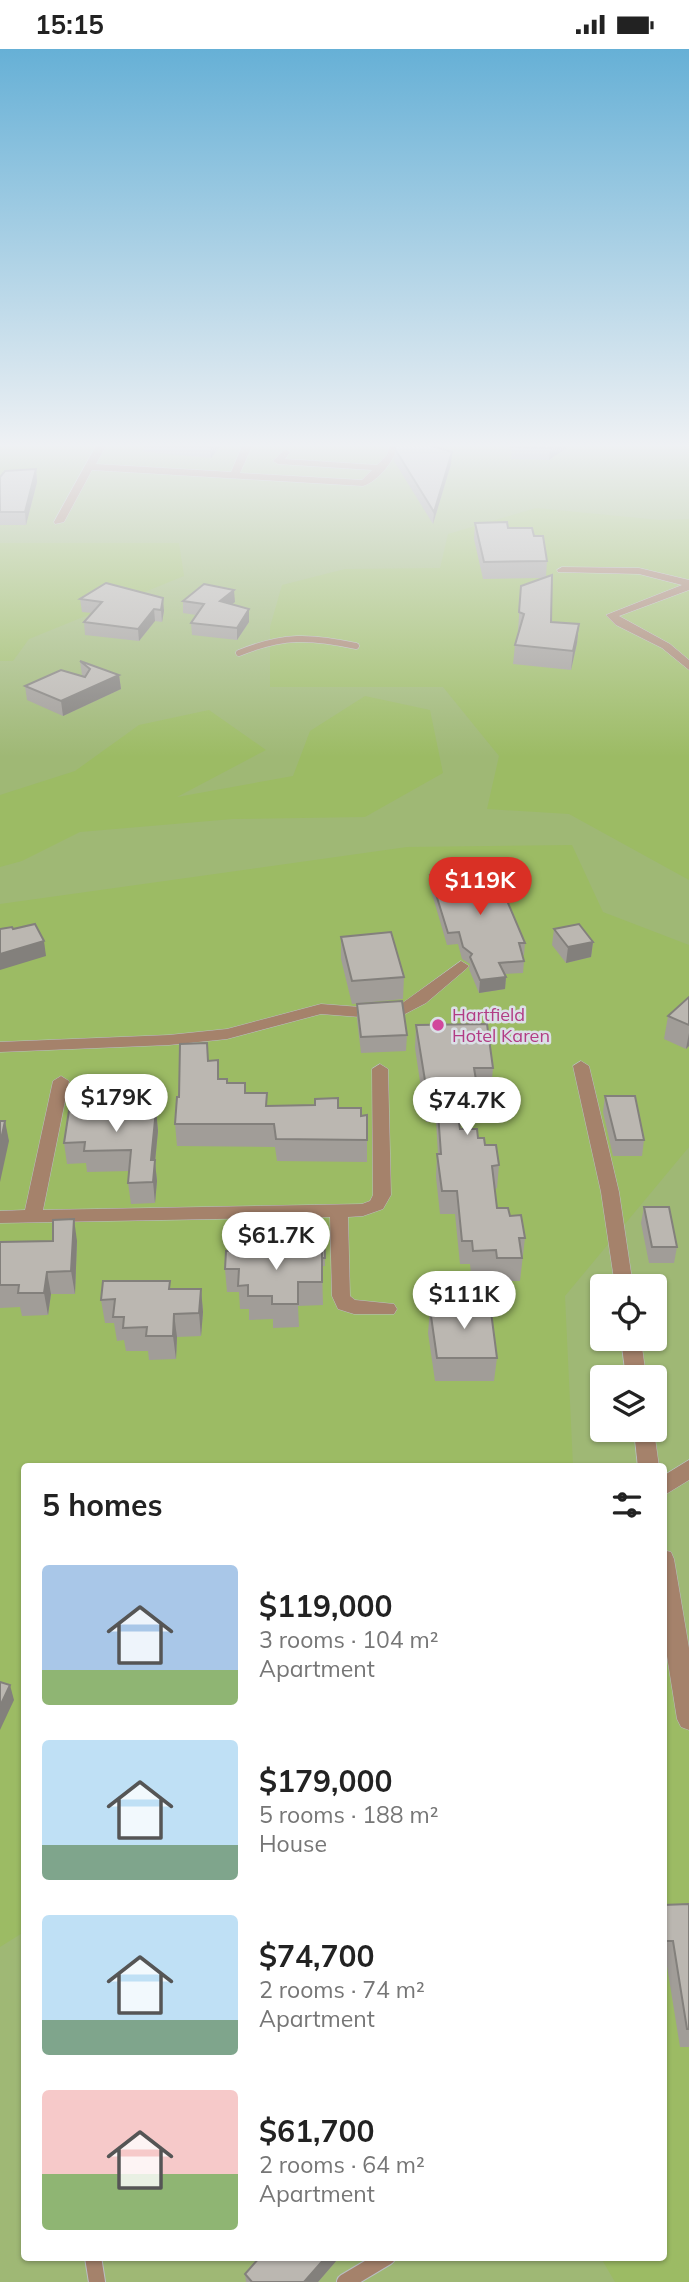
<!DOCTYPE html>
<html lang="en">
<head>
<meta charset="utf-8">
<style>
  :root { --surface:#fff; --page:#f6f6f6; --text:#222; --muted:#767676; --accent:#d93025 }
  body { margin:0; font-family:Mulish,sans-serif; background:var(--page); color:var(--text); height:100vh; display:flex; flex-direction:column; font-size:26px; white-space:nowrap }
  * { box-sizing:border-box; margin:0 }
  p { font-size:23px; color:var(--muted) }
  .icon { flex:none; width:38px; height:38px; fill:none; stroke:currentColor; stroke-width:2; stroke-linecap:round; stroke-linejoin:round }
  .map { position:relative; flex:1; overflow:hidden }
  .side { position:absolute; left:21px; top:1414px; width:646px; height:798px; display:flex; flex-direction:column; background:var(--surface); border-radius:7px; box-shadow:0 2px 5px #0004 }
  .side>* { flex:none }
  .tools { position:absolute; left:590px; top:1225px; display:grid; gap:14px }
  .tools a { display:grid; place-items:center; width:77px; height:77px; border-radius:7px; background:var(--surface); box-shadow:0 2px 5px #0004; font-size:35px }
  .price { position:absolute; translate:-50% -60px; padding:0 16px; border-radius:24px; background:#fff; color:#222; font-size:23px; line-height:46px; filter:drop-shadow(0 2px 4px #0008) }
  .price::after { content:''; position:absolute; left:50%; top:42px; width:21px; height:16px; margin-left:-10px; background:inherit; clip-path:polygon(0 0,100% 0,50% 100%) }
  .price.selected { background:var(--accent); color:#fff }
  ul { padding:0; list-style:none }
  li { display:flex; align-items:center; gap:21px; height:175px; padding:0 21px }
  li span { display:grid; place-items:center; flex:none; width:196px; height:140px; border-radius:7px; color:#555 }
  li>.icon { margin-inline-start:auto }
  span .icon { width:84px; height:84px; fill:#fffc; stroke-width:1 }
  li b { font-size:30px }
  h2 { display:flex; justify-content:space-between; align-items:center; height:84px; padding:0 21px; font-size:30px }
  .status { display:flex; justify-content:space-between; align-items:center; height:49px; padding:0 35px; background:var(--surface); direction:ltr }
  .status svg { height:19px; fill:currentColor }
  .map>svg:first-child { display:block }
</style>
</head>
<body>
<div class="status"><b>15:15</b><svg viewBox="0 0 49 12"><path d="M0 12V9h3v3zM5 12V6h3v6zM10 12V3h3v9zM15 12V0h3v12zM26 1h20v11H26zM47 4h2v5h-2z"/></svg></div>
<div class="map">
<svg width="689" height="2233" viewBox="0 0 689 2233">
  <rect width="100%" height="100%" fill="#dbe0e6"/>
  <!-- green -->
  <path fill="#9fb875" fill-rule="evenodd" d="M 0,395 L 689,395 L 689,2233 L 0,2233 ZM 602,1237 L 654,1237 L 654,1290 L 602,1290 ZM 602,1328 L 654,1328 L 654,1381 L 602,1381 ZM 24,1418 L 663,1418 L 663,2208 L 24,2208 Z"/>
  <!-- forest -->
  <g fill="#9cbb64">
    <polygon points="536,459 659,471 689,470 689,831 569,765 487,760 499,707 443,638 270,638 270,578 282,536 345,520 440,519 448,485"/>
    <polygon points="0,494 179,494 184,527 29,590 13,612 0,612"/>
    <polygon points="365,647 430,661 443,724 365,768 233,770 80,783 22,812 0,818 0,746 75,722 139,676 209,661 266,701 177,748 293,727 310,682"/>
    <polygon points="572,796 603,863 689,896 689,1098 565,1247 573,1417 24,1418 24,1883 0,1898 0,855 407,798"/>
    <polygon points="663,1586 689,1610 689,2233 615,2233 601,2209 663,2208"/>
  </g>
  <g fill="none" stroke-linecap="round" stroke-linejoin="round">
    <!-- lane-far1 casing -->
    <g stroke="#babec4" stroke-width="7">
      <path id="lane-far1" d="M 239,604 C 283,586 310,587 356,597"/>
    </g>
    <!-- lane casing -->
    <g stroke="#babec4" stroke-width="18">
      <g id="lane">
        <polyline points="93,2208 97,2233"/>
        <polyline points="345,2233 387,2208"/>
      </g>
    </g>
    <!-- street casing -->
    <g stroke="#babec4" stroke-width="1">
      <g id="street">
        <path d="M 97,395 L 107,395 L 96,415 L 231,423 L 243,395 L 253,395 L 240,424 L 362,431 L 372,421 L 278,415 L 273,412 L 285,400 L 290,403 L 285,410 L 377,416 L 387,406 L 390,395 L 400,395 C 394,411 379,432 363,437 L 92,421 L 64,473 L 55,475 L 54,473 Z"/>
        <polygon points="562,518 639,519 689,531 689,541 619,567 670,595 689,611 689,621 662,599 616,576 606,566 682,536 639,525 558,523 557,521"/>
        <polygon points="461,912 469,917 466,920 426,954 405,965 360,968 321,965 227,990 169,996 0,1003 0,993 169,986 227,980 321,955 360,958 401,955"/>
        <polygon points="581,1012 589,1017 619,1143 633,1237 615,1237 601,1143 573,1017"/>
        <polygon points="380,1015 388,1020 391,1146 383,1160 363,1167 348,1168 350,1247 355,1251 394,1255 397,1260 394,1265 354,1265 338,1260 332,1247 330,1168 0,1174 0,1162 25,1161 53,1032 61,1027 69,1032 43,1161 362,1155 370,1152 373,1146 372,1020"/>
        <polygon points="621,1290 641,1290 646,1328 626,1328"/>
        <polygon points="634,1381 654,1381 659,1418 638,1418"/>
        <polygon points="689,1411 689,1431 663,1447 663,1427"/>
        <polygon points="663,1501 671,1503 674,1510 689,1599 689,1681 681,1678 677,1670 663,1582"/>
      </g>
    </g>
    <!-- lane-far1 -->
    <use href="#lane-far1" stroke="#a5826b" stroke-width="6"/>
    <!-- lane -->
    <use href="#lane" stroke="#a5826b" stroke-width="16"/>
    <!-- street -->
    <use href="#street" fill="#a5826b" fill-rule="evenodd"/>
  </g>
  <!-- wall -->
  <g fill="#a19d98">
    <polygon points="38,395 69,395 67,398"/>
    <polygon points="143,395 222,395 211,409 144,403"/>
    <polygon points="572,395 549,411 511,410 512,398"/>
    <polygon points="395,400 451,415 433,475 394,412"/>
    <polygon points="36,420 37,433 26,476 0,476 0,428"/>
    <polygon points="475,474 508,479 547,512 546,528 551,573 579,575 577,594 571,621 513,615 515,596 519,583 518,582 521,537 543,529 483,530 474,490"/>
    <polygon points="80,550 164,562 162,573 155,572 139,592 85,586 84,573 92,564 82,563"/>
    <polygon points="183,552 235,553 231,556 249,560 249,573 237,591 192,586 191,574 196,566 183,564"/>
    <polygon points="80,612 119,626 121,640 63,667 27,651 25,637 83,628 82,626"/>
    <polygon points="453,817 525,894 524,906 522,906 524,912 523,924 505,925 506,928 505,940 479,944 469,920 470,915 462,910 458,895 447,896 430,838 430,826 453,824"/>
    <polygon points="554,880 593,893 591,908 566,914 552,896"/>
    <polygon points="341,888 404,928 403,950 352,955 341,910"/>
    <polygon points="689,948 689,997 686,1000 664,990 668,967"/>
    <polygon points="357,955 407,986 406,1002 361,1004 357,970"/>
    <polygon points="416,976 493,1019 491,1042 476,1042 475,1060 457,1060 460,1080 478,1089 485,1096 499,1116 497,1139 495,1140 497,1159 510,1167 525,1189 520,1232 495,1232 494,1224 471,1225 470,1215 460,1215 455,1165 440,1165 436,1128 437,1105 438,1105 436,1072 426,1073 415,999"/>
    <polygon points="209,1012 219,1030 227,1034 245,1034 246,1044 268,1057 338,1059 361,1067 367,1091 367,1113 277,1112 275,1098 177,1097 175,1075"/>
    <polygon points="605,1047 644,1091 642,1107 613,1107 603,1063"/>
    <polygon points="156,1061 158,1082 155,1113 157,1132 155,1154 131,1155 128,1134 129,1122 87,1123 86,1114 67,1115 64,1094 129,1062"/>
    <polygon points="644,1158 677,1198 674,1214 649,1214 641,1174"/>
    <polygon points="324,1181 325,1217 322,1217 323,1256 298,1257 299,1278 273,1279 273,1270 249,1271 249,1260 240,1260 239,1243 227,1243 225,1220 306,1201"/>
    <polygon points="77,1192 75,1245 51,1245 48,1266 22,1267 20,1258 0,1259 0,1193"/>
    <polygon points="170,1240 201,1240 203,1263 201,1287 177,1288 176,1310 149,1311 148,1302 126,1302 124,1291 117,1292 114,1274 105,1274 101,1251"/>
    <polygon points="439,1253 497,1309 494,1332 435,1332 428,1284 430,1260 439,1260"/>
    <polygon points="689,1855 689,1998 680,1998 666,1911 663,1912 663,1856"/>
    <polygon points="260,2208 337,2208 337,2211 318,2233 246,2233 245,2225"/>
  </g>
  <!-- shaded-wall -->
  <g fill="#83807c">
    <polygon points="211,395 222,395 211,409 210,397"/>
    <polygon points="556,395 572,395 549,411 550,399"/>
    <polygon points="452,403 451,415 433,475 434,463"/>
    <polygon points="36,420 37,433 26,476 25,463"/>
    <polygon points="234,541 235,553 220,564 220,552"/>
    <polygon points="163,549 164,562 162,573 161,561"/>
    <polygon points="154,560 155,572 139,592 138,580"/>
    <polygon points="249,560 249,573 237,591 237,579"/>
    <polygon points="579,575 577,594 571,621 573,602"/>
    <polygon points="119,626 121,640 63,667 61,652"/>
    <polygon points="44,892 46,907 0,921 0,905"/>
    <polygon points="593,893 591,908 566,914 568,898"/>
    <polygon points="506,928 505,940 479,944 480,931"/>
    <polygon points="689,984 689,997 686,1000"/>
    <polygon points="156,1061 158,1082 155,1113 157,1132 155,1154 151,1111"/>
    <polygon points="5,1072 9,1092 0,1133 0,1095"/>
    <polygon points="74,1170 77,1192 75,1245 71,1222"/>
    <polygon points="47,1223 51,1245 48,1266 44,1244"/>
    <polygon points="201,1240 203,1263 201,1287 199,1264"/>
    <polygon points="174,1265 177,1288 176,1310 173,1287"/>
    <polygon points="10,1636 14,1651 0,1681 0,1657"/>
    <polygon points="326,2208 337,2208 337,2211 318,2233 304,2233"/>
  </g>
  <!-- building -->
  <g fill="#bbb7b1" stroke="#83807c" stroke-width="2">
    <polygon points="397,395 426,395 452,403 434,463 395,400"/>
    <polygon points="516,395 556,395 550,399 512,398"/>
    <polygon points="36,420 25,463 0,463 0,428 5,422"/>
    <polygon points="507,473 508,479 532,479 534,487 543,487 547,512 484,513 475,474"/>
    <polygon points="552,526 551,573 579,575 573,602 515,596 524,565 519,563 521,537"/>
    <polygon points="106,534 163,549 161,561 154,560 138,580 84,573 102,553 80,550"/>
    <polygon points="204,535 234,541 220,552 249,560 237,579 191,574 204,555 183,552"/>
    <polygon points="80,612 119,626 61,652 25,637 61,621 85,628 90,620"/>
    <polygon points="491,814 525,894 519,894 524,912 499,914 506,928 480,931 470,908 472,905 463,898 459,883 448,884 430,826 456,824 453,817"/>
    <polygon points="35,875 44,892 0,905 0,880 12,878 13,880"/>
    <polygon points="579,875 593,893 568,898 554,880"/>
    <polygon points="391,883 404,928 352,932 341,888"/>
    <polygon points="689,948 689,976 668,967"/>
    <polygon points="402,952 407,986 361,988 357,955"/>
    <polygon points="487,975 493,1019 474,1019 477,1037 454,1038 460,1080 477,1080 478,1089 484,1089 485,1096 496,1096 499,1116 492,1117 497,1159 508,1159 510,1167 521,1166 525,1189 519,1189 522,1209 497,1209 496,1201 473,1202 472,1192 462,1192 457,1142 442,1142 437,1105 441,1105 437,1050 428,1050 416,976"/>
    <polygon points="207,994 208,1012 218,1011 218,1030 227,1030 227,1034 245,1034 245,1044 267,1044 266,1057 315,1056 315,1050 338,1049 338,1059 361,1059 361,1067 367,1066 367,1091 276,1090 274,1075 175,1075 177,1048 179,1048 180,995"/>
    <polygon points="605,1047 635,1047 644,1091 616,1091"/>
    <polygon points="70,1055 128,1055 127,1062 156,1061 151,1111 155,1111 153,1133 128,1134 131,1101 84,1102 85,1093 64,1094"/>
    <polygon points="0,1072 5,1072 0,1095"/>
    <polygon points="644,1158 669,1158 677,1198 652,1198"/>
    <polygon points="74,1170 71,1222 47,1223 44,1244 18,1244 19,1236 0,1236 0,1193 53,1192 53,1171"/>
    <polygon points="324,1181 325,1209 322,1209 322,1201 307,1201 306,1182"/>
    <polygon points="322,1201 322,1233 298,1233 298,1255 272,1255 272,1247 248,1247 248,1236 238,1237 239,1220 225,1220 226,1202"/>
    <polygon points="103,1232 170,1232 169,1240 201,1240 199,1264 174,1265 173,1287 146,1287 147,1278 123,1279 124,1268 113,1268 115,1250 101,1251"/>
    <polygon points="439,1253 490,1255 497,1309 437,1309 430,1260 439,1260"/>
    <polygon points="0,1633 10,1636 0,1657"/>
    <polygon points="689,1855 689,1980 687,1980 673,1892 663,1892 663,1856"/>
    <polygon points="260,2208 326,2208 304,2233 252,2233 245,2225"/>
  </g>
  <!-- sky -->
  <linearGradient id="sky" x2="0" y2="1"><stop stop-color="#66b0d6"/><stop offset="0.56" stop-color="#eff1f4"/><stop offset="1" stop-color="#eff1f4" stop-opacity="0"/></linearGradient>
  <rect width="689" height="708" fill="url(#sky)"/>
  <!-- markers -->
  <circle fill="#d1479c" stroke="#dbe0e6" stroke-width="2.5" cx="438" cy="976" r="7"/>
  <g text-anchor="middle" stroke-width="5" stroke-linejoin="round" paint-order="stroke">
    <!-- hotel labels -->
    <g font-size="18" fill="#b23c85" stroke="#dbe0e6" text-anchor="start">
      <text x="452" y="972">Hartfield<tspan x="452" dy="21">Hotel Karen</tspan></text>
    </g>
  </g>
</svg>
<div class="tools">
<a><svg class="icon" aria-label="locate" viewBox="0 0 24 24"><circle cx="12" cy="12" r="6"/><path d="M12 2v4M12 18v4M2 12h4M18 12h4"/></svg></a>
<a><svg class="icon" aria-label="layers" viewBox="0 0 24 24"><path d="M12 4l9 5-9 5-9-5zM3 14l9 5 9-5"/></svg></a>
</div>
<b class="price selected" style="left:480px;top:868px">$119K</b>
<b class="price" style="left:116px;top:1085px">$179K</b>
<b class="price" style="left:467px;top:1088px">$74.7K</b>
<b class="price" style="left:276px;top:1223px">$61.7K</b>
<b class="price" style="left:464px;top:1282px">$111K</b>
<section class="side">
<h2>5 homes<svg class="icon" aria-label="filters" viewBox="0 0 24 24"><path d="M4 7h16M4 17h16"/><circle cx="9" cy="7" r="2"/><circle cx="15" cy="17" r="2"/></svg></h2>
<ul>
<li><span style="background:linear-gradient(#a9c7e8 75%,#8fb573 0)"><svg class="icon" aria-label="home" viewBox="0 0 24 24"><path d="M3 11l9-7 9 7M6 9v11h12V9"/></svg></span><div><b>$119,000</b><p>3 rooms · 104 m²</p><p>Apartment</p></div></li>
<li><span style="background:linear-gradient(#bfe0f5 75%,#7fa58c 0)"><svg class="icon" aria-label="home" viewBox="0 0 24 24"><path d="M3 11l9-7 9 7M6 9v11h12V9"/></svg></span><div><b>$179,000</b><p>5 rooms · 188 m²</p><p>House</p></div></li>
<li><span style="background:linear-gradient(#bfe0f5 75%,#7fa58c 0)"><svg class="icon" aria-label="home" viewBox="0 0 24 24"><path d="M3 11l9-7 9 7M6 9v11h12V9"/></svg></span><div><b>$74,700</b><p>2 rooms · 74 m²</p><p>Apartment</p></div></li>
<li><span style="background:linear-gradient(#f6c9c9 60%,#8fb573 0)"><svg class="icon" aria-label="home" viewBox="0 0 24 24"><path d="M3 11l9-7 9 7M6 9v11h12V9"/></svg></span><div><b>$61,700</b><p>2 rooms · 64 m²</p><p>Apartment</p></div></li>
</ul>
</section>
</div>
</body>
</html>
